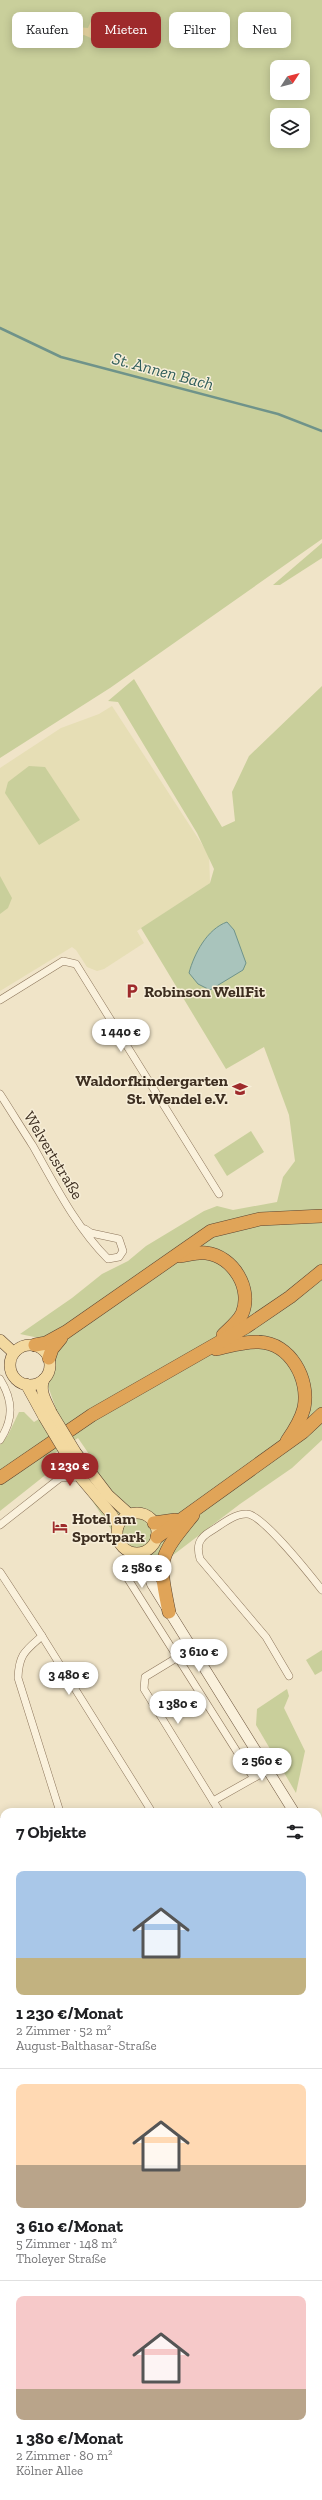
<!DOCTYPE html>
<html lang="de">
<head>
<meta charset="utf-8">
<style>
  :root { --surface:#fff; --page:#f2f2f2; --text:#202124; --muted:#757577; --line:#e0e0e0; --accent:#9e2a2b }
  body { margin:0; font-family:"Zilla Slab",serif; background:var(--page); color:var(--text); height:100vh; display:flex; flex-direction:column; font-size:15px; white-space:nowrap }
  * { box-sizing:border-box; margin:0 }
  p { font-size:13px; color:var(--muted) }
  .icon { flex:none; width:22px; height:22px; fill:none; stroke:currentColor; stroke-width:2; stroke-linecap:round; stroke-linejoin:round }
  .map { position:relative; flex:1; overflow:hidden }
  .drawer { position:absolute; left:0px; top:1808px; width:322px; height:692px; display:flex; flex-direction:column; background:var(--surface); border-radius:12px 12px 0 0; box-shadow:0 2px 10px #0003 }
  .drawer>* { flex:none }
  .hud { position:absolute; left:12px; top:12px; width:298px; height:36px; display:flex; gap:8px }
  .needle { width:26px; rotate:54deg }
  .controls { position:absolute; left:270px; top:60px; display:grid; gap:8px }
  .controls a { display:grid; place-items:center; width:40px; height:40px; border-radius:8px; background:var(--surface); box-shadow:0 2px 10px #0003; font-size:20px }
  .price { position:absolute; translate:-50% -34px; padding:0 9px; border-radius:14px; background:#fff; color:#222; font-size:13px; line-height:26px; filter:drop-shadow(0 1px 2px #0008) }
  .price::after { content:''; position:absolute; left:50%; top:24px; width:12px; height:9px; margin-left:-6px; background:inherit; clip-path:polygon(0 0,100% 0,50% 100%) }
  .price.current { background:var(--accent); color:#fff }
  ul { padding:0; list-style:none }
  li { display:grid; align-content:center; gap:8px; height:212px; padding:0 16px }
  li+li { border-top:1px solid var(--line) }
  li span { display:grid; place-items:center; height:124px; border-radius:8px; color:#555 }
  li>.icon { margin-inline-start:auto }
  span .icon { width:72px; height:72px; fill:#fffc; stroke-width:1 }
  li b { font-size:17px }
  h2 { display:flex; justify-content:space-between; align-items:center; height:48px; padding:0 16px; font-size:17px }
  .pill { padding:0 14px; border-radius:8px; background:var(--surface); box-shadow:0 2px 10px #0003; font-size:14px; line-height:36px }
  .pill.current { background:var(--accent); color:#fff }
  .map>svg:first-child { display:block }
</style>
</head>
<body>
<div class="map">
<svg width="322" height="2500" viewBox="0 0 322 2500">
  <rect width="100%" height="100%" fill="#f0e4c8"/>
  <!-- farmland -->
  <polygon fill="#e6deb5" points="112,706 209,855 210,883 137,931 144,943 104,969 97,971 87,967 76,950 72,947 0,991 0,768 61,728 99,714"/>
  <!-- green -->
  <g fill="#c9cf9b" fill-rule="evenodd">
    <path d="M 0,0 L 322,0 L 322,539 L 110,688 L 0,758 ZM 277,67 L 303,67 L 303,93 L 277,93 ZM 277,115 L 303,115 L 303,141 L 277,141 Z"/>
    <polygon points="322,543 322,558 280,585 273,585"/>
    <polygon points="134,679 222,827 235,821 232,792 249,756 322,686 322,1440 292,1468 240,1504 143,1578 72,1470 91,1457 78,1438 52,1455 48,1473 0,1511 0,1445 8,1435 19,1412 24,1412 34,1422 56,1409 48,1386 55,1364 49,1348 39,1338 20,1334 72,1298 102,1274 128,1261 146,1246 204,1211 217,1206 233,1210 277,1202 283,1177 295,1161 289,1115 264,1047 226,1069 141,928 210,883 214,869 197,833 118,702 108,701"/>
    <polygon points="29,766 45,767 80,820 39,845 5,793 8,782"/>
    <polygon points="0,876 12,898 8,908 0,914"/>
    <polygon points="251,1131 264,1152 227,1176 214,1155"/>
    <polygon points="322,1650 322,1671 315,1675 306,1660"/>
    <polygon points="287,1689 289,1696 284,1708 305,1751 296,1793 256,1725 257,1709"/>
    <polygon points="0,1841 4,1852 4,2058 0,2069"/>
  </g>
  <!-- sand -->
  <polygon fill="#ecd9a5" points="92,19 96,19 100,25 96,29 95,36 91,38 84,35 77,37 75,30 78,27 88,28"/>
  <!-- water -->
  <path fill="#a9c4bc" stroke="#6f938a" d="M 227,922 L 234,930 L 246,963 L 243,970 L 210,990 L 198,984 L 189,973 C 194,954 207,929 227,922 Z"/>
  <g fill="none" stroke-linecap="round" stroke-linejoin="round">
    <!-- stream -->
    <polyline stroke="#6f938a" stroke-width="2.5" points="0,328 61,357 278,414 322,431"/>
    <!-- street casing -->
    <g stroke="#8d765c" stroke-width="8">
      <g id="street">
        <polyline points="0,1000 63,961 76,964 219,1194"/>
        <path d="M 0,1094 C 11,1111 22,1129 33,1146 C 55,1185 76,1227 108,1259 L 119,1257 L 123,1251 L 119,1239 L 91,1233 L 85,1229"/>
        <path d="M 0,1379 C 13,1400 14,1419 0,1440"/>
        <polyline points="60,1478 63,1450"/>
        <polyline points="0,1525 60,1478 80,1477"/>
        <polyline points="0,1572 42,1636 152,1812"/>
        <polyline points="128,1579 253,1777"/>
        <path d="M 42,1636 C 25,1651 19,1654 18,1678 L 60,1812"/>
        <polyline points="178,1657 145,1677 144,1689 213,1801"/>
        <path d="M 289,1676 L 266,1637 L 200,1559 C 196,1545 199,1538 211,1531 C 221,1525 235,1513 247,1514 C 262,1514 311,1576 322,1590"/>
        <polyline points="220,1812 213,1801 268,1770"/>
        <polyline points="0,1821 4,1832"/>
        <polyline points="318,2038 322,2037"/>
        <polyline points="0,2089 4,2081"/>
        <polyline points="0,2188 4,2203"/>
        <polyline points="0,2271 4,2266"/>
        <polyline points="318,2314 322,2317"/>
        <polyline points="318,2428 322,2425"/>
        <polyline points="0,2435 4,2426"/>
        <polyline points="318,2451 322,2456"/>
        <polyline points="134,2496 137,2500"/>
        <polyline points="236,2496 239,2500"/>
        <polyline points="79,2500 80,2496"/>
        <polyline points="227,2500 232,2496"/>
      </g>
    </g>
    <!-- secondary casing -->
    <g stroke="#6f573f" stroke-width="11">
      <g id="secondary">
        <polyline points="141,1553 152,1584 294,1812"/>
        <polyline points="318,1851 322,1857"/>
      </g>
    </g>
    <!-- primary casing -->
    <g stroke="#5b4430" stroke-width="12">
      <g id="primary">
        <polyline points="0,1340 14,1353"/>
        <circle cx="30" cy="1365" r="20"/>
        <path d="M 44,1379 C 39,1391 46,1401 51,1412"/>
        <polyline points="26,1384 44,1417"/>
        <polyline points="76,1453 108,1495 129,1514"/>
        <polyline points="68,1457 80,1477 112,1515 118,1526"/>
        <circle cx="137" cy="1533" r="20"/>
      </g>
    </g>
    <!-- highway casing -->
    <g stroke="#5b4430" stroke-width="14">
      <g id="highway">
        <path d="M 179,1256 C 188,1255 197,1252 206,1253 C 233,1256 253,1289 242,1314 C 238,1322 229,1329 223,1335"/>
        <polyline points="35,1345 46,1343 66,1332 211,1231 260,1219 322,1216"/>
        <path d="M 216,1349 C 230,1346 245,1341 259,1342 C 290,1343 310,1379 304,1408 C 301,1420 294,1431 287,1441"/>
        <polyline points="49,1358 52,1349 61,1338"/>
        <polyline points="0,1478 92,1415 246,1327 290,1297 322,1271"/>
        <polyline points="154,1523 175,1520"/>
        <polyline points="157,1537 303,1432 322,1414"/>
        <path d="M 169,1612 C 158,1558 158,1558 193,1515"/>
      </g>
    </g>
    <!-- street -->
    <use href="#street" stroke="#faf1dc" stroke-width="7"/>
    <!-- secondary -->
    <use href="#secondary" stroke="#faf1dc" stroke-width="10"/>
    <!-- primary -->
    <use href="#primary" stroke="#f3d9a0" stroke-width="11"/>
    <!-- highway -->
    <use href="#highway" stroke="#e0a458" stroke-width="13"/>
    <!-- primary-bridge casing -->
    <g stroke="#5b4430" stroke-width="12" stroke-linecap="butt">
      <g id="primary-bridge">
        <polyline points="51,1412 76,1453"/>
        <polyline points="44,1417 68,1457"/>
      </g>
    </g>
    <!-- primary-bridge -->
    <use href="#primary-bridge" stroke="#f3d9a0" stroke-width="11"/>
  </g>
  <!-- icons -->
  <defs>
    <g id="parking-bare" transform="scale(1.2)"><path d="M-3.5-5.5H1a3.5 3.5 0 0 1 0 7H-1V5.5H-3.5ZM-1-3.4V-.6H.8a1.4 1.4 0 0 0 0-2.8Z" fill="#9e2a2b" stroke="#f7eed8" stroke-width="2.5" paint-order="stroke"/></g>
    <g id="school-bare" transform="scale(1.2)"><path d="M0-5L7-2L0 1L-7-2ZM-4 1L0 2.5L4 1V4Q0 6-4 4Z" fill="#9e2a2b" stroke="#f7eed8" stroke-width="2.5" paint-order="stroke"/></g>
    <g id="hotel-bare" transform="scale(1.2)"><path d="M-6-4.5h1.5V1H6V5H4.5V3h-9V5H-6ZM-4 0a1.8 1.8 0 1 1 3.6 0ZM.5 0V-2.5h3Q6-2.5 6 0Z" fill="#9e2a2b" stroke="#f7eed8" stroke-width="2.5" paint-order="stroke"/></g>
  </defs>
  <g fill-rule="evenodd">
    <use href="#parking-bare" x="132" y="991"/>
    <use href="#school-bare" x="240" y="1089"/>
    <use href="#hotel-bare" x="60" y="1527"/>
  </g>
  <g text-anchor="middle" stroke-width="3" stroke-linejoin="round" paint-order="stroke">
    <!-- poi labels -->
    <g font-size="16" font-weight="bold" fill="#3d2e20" stroke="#f7eed8" text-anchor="start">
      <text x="144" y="997">Robinson WellFit</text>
      <text x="228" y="1086" text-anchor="end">Waldorfkindergarten<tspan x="228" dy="18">St. Wendel e.V.</tspan></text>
      <text x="72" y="1524">Hotel am<tspan x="72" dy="18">Sportpark</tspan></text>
    </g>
    <!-- street labels -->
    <g font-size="16" fill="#3d2e20" stroke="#f7eed8">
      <text transform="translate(54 1155) rotate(59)" y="6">Welvertstraße</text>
    </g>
    <!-- water labels -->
    <g font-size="17" font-style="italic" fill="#2f5d5a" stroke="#f7eed8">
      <text transform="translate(163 371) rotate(15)" y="6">St. Annen Bach</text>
    </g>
  </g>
</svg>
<div class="controls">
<a><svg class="needle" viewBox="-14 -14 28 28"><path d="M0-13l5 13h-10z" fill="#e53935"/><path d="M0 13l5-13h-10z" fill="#757577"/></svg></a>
<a><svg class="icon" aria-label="layers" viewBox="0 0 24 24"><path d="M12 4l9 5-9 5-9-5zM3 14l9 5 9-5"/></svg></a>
</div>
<b class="price" style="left:121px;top:1053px">1 440 €</b>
<b class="price current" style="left:70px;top:1487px">1 230 €</b>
<b class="price" style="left:142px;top:1589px">2 580 €</b>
<b class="price" style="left:199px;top:1673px">3 610 €</b>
<b class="price" style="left:69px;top:1696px">3 480 €</b>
<b class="price" style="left:178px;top:1725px">1 380 €</b>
<b class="price" style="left:262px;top:1782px">2 560 €</b>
<div class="hud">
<a class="pill">Kaufen</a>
<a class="pill current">Mieten</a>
<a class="pill">Filter</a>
<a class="pill">Neu</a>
</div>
<section class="drawer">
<h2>7 Objekte<svg class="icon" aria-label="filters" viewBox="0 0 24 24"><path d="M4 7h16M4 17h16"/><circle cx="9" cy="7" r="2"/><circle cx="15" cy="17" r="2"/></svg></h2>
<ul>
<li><span style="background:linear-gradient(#a9c7e8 70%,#c2b280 0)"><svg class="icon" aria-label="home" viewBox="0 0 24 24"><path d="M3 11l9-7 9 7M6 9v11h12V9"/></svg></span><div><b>1 230 €/Monat</b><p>2 Zimmer · 52 m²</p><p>August-Balthasar-Straße</p></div></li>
<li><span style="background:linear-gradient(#ffd9b3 65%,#b9a48a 0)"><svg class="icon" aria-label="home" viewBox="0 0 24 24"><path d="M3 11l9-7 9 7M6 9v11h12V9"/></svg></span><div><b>3 610 €/Monat</b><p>5 Zimmer · 148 m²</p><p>Tholeyer Straße</p></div></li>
<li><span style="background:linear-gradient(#f6c9c9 75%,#b9a48a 0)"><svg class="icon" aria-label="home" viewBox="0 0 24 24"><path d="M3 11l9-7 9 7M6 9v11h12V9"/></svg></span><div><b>1 380 €/Monat</b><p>2 Zimmer · 80 m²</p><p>Kölner Allee</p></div></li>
</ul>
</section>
</div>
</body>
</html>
